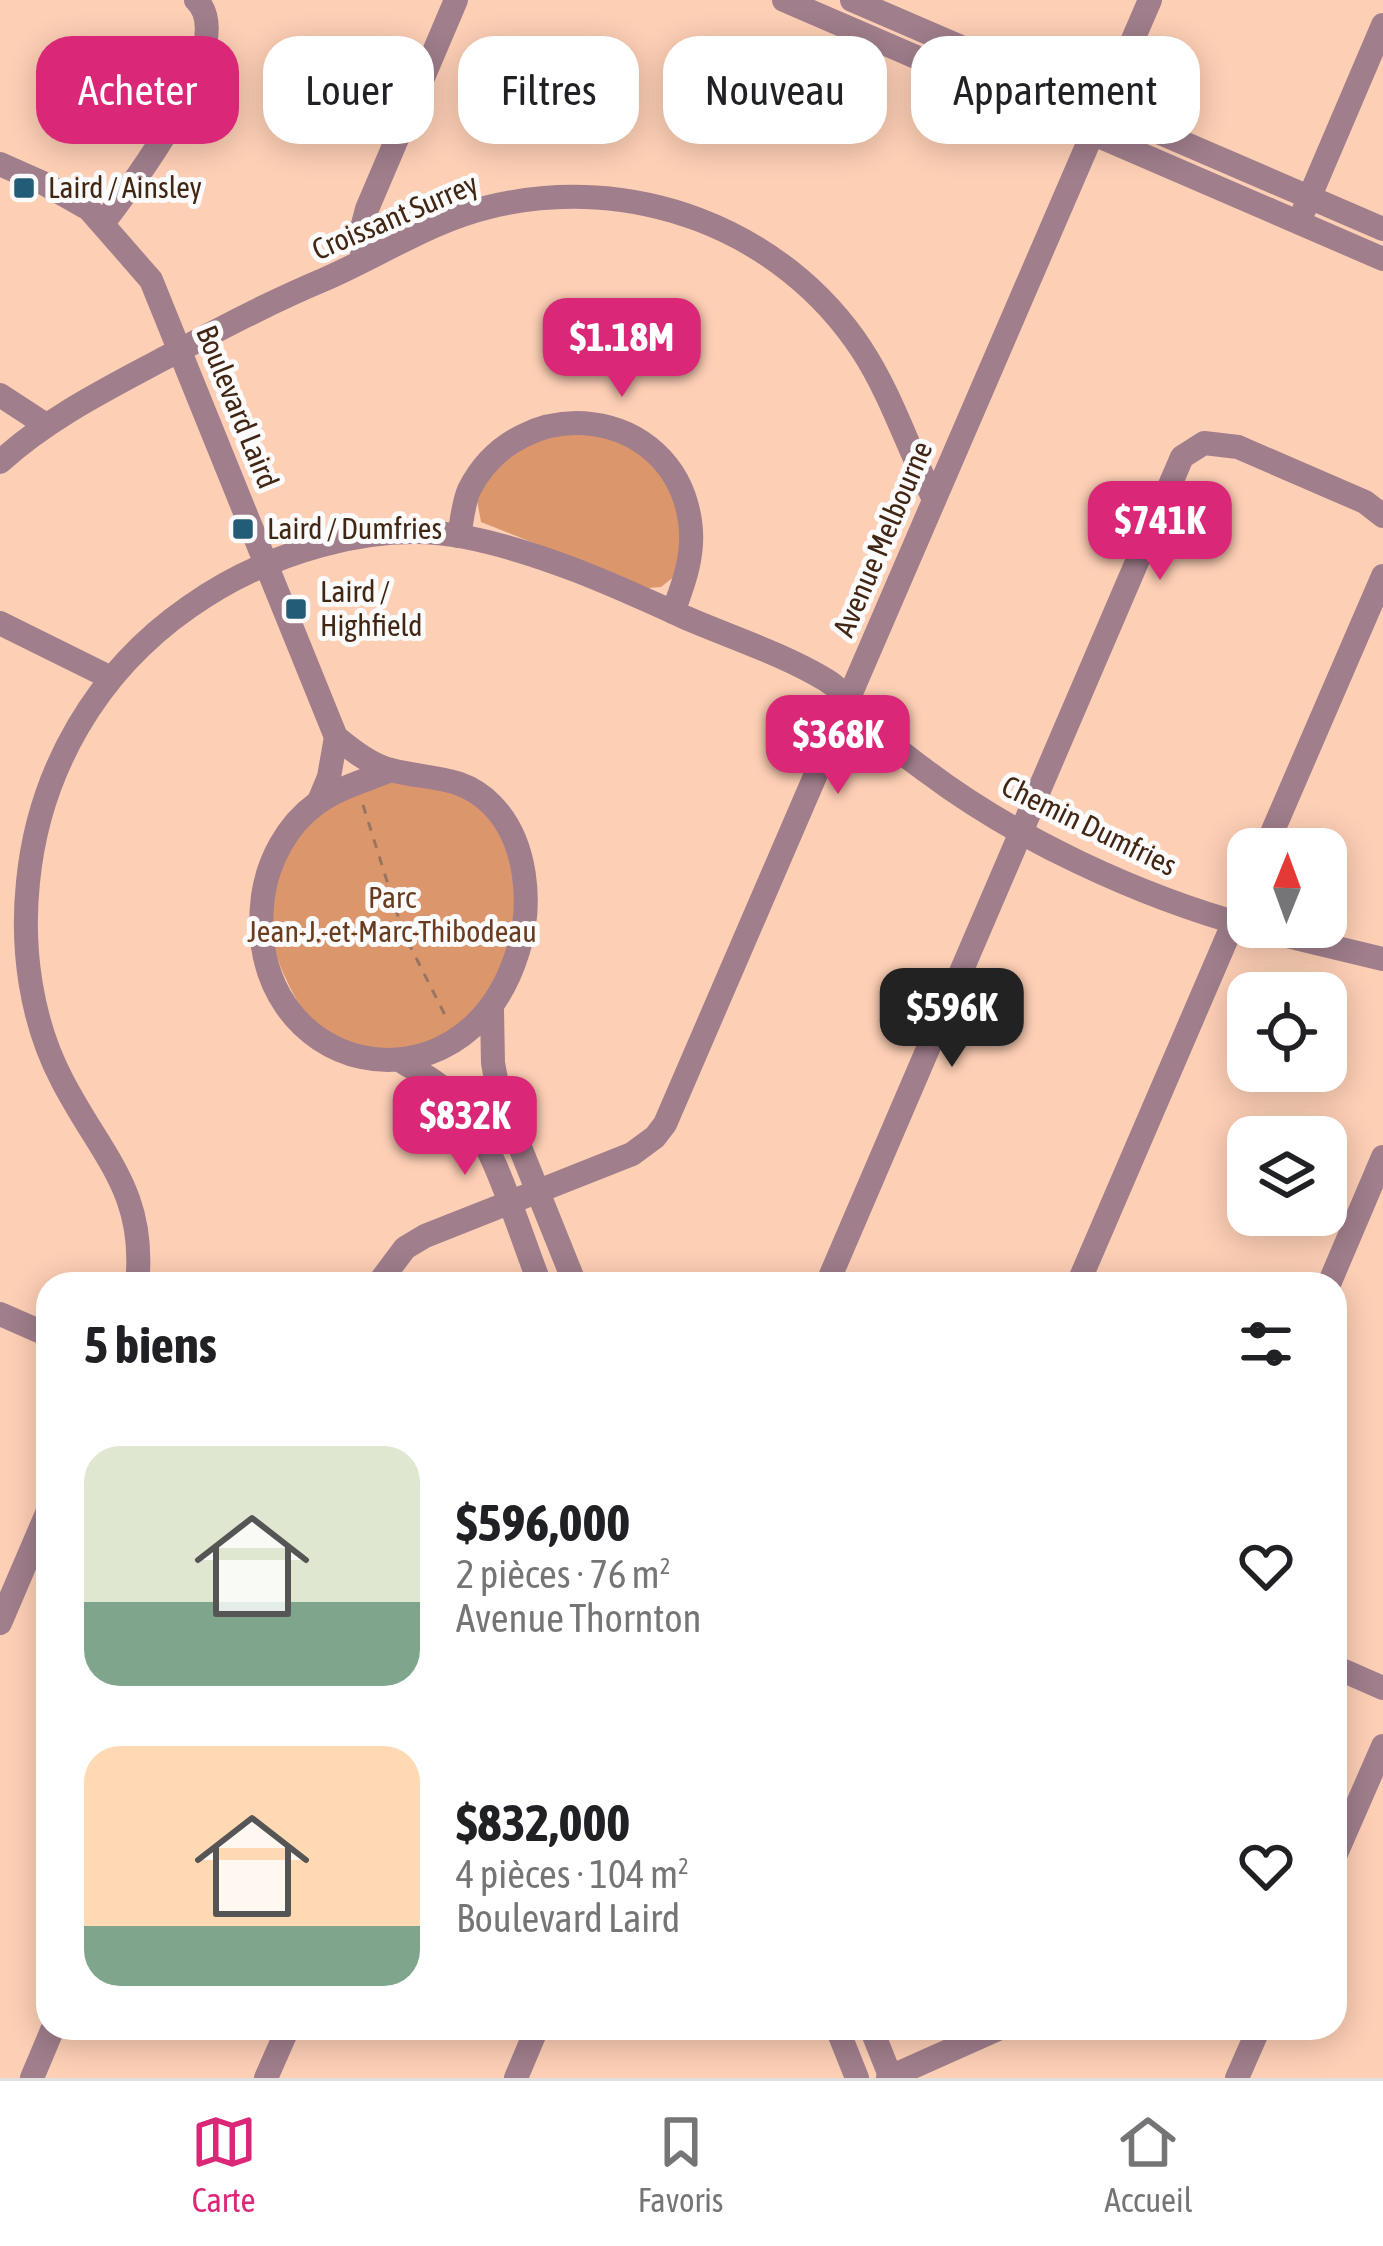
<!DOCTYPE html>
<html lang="fr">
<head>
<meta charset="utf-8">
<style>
  :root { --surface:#fff; --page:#f2f2f2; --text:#202124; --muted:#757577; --line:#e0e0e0; --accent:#db2777 }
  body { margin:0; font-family:"Asap Condensed",sans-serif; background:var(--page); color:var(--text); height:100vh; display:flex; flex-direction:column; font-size:45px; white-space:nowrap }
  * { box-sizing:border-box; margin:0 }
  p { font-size:39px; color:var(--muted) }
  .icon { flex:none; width:66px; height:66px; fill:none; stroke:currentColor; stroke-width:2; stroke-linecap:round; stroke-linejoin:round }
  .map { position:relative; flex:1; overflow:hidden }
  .details { position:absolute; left:36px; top:1272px; width:1311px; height:768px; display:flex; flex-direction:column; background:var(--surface); border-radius:36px; box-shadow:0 6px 30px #0003 }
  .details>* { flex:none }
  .guide { position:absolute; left:36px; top:36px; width:1311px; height:108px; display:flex; gap:24px }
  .needle { width:78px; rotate:1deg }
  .fabs { position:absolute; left:1227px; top:828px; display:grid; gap:24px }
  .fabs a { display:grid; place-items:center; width:120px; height:120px; border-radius:24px; background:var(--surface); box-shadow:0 6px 30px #0003; font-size:60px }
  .price { position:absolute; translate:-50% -102px; padding:0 27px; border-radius:24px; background:var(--accent); color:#fff; font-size:39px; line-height:78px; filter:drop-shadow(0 3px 6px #0008) }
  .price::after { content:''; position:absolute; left:50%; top:72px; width:36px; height:27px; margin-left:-18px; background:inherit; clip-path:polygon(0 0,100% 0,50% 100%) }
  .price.selected { background:#222; color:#fff }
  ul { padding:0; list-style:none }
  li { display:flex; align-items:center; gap:36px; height:300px; padding:0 48px }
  li span { display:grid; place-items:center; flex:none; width:336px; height:240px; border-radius:36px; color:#555 }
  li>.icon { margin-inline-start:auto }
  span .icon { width:144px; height:144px; fill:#fffc; stroke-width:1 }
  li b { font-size:51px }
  h2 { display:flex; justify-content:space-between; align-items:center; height:144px; padding:0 48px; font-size:51px }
  .tag { padding:0 42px; border-radius:36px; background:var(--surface); box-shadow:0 6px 30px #0003; font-size:42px; line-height:108px }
  .tag.selected { background:var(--accent); color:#fff }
  .menu { display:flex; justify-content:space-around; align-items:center; height:168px; border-top:3px solid var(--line); background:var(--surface); font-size:33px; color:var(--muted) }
  .menu a { display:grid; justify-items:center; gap:6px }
  .menu .selected { color:var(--accent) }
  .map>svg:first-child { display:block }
</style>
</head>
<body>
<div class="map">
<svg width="1383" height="2078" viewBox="0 0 1383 2078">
  <rect width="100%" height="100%" fill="#fdcfb5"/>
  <!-- green -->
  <g fill="#dc966c">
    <polygon points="585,421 669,465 681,534 676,575 661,587 648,588 481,522 477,500 497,451"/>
    <path d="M 391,770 C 412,777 442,781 461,793 C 536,840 525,957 471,1015 C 454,1034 423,1047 401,1061 C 376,1051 346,1043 323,1029 C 304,1017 294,996 285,977 C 262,930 270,867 305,828 C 328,802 362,787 391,770 Z"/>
  </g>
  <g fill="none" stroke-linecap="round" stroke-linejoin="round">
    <!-- path -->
    <polyline stroke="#99755f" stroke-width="3" stroke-dasharray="9 9" stroke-linecap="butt" points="363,805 403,932 447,1019"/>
    <!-- minor -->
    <g stroke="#a07e8c" stroke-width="24">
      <polyline points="784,0 1383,259"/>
      <polyline points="852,0 1383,229"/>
      <path d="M 0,164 L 45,184 L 89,209 L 151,280 L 336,737 C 352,750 371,765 391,770 C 428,780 462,774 492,805 C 527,841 533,904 518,951 C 464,1127 240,1076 263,896 C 268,861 287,825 316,804 C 337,788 367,780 391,770"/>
      <polyline points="1304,210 1383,25"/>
      <path d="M 104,222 C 133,184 241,42 196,0"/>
      <polyline points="364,259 359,239 367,209 456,0"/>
      <polyline points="0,395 46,425"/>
      <path d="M 0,462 C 47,419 105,390 161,360 C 214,332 268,303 323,280 C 379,256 430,221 489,207 C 631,172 782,228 862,350 C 892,396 908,449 933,497"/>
      <path d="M 459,536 C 462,521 463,504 469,490 C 520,389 673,405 690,521 C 695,553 684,583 673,612"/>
      <polyline points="0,623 109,677"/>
      <polyline points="319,801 329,777 336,737"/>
      <polyline points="1265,849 1383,576"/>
      <polyline points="1250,927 1383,959"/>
      <polyline points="492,1010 493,1063 499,1095 575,1284"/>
      <path d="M 401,1061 C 423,1074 444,1086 461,1105 C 494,1144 520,1234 540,1284"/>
      <path d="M 137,1284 C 147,1191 101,1156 62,1080 C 31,1021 21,949 28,882 C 39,770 97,671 189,607 C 264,554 373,519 465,537 C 541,552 614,585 684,617 C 730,637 783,654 826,680 C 843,690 853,707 866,721 C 883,740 906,756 926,771 C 1016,839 1139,896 1248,926"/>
      <polyline points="378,1284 405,1248 425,1236 632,1154 655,1137 665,1124 1150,0"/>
      <polyline points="827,1284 1182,457 1204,443 1238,447 1365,502 1383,516"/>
      <polyline points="1078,1284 1248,889"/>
      <polyline points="1329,1284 1383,1157"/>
      <polyline points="0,1314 48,1335"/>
      <polyline points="0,1623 48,1511"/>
      <polyline points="1335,1667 1383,1688"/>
      <polyline points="1335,1856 1383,1746"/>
      <polyline points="837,2028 857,2078"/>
      <polyline points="871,2028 891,2078"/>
      <polyline points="32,2078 53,2028"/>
      <polyline points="266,2078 288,2028"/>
      <polyline points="516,2078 537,2028"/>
      <polyline points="888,2078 1000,2028"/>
      <polyline points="1237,2078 1259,2028"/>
    </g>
  </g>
  <!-- markers -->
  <g fill="#235c76" stroke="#fbfbfb" stroke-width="4.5">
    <rect x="12" y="176" width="24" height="24" rx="6"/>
    <rect x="231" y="517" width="24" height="24" rx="6"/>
    <rect x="284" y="597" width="24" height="24" rx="6"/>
  </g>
  <g text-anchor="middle" stroke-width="10" stroke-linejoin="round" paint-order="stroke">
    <!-- poi labels -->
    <g font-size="30" fill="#422614" stroke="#fbfbfb" text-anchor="start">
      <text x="48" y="198">Laird / Ainsley</text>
      <text x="267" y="539">Laird / Dumfries</text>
      <text x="320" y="602">Laird /<tspan x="320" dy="34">Highfield</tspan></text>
    </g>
    <!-- street labels -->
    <g font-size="30" fill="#422614" stroke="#fbfbfb">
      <text transform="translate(395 217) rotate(-23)" y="10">Croissant Surrey</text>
      <text transform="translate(237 407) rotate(68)" y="10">Boulevard Laird</text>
      <text transform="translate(883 539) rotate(-67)" y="10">Avenue Melbourne</text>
      <text transform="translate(1089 826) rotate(26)" y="10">Chemin Dumfries</text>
    </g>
    <!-- park labels -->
    <g font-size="30" fill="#6a3b1e" stroke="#fbfbfb">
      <text x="392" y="908">Parc<tspan x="392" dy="34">Jean-J.-et-Marc-Thibodeau</tspan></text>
    </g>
  </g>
</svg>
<div class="fabs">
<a><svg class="needle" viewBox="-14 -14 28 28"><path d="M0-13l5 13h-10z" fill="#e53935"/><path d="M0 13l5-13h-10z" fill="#757577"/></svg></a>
<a><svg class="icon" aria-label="locate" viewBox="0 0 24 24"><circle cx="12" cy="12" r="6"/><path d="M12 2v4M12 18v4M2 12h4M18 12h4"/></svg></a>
<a><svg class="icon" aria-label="layers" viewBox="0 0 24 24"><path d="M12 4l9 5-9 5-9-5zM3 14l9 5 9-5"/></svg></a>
</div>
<b class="price" style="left:622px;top:400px">$1.18M</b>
<b class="price" style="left:1160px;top:583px">$741K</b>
<b class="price" style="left:838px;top:797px">$368K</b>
<b class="price selected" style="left:952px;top:1070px">$596K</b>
<b class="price" style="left:465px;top:1178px">$832K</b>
<div class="guide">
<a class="tag selected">Acheter</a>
<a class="tag">Louer</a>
<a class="tag">Filtres</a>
<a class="tag">Nouveau</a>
<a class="tag">Appartement</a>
</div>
<section class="details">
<h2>5 biens<svg class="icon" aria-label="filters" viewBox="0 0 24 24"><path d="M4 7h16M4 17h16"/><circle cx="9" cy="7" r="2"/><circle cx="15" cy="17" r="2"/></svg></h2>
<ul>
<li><span style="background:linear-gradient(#dfe7d0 65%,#7fa58c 0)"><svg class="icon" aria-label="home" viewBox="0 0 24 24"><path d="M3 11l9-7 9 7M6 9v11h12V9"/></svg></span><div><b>$596,000</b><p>2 pièces · 76 m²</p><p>Avenue Thornton</p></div><svg class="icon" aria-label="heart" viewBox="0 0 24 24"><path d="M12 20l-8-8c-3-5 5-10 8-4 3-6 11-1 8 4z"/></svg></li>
<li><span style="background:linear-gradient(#ffd9b3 75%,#7fa58c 0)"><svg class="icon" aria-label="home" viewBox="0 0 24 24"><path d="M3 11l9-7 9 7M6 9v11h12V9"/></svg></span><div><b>$832,000</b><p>4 pièces · 104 m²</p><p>Boulevard Laird</p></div><svg class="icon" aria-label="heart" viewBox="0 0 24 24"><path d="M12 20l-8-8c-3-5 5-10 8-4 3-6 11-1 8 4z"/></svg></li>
</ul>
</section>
</div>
<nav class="menu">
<a class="selected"><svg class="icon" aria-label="map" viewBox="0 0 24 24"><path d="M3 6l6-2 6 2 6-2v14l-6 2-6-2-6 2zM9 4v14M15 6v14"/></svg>Carte</a>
<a><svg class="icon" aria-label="saved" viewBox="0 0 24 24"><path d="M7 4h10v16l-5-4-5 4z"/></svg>Favoris</a>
<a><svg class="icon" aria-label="home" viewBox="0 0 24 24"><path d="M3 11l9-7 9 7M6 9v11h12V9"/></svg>Accueil</a>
</nav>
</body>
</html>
